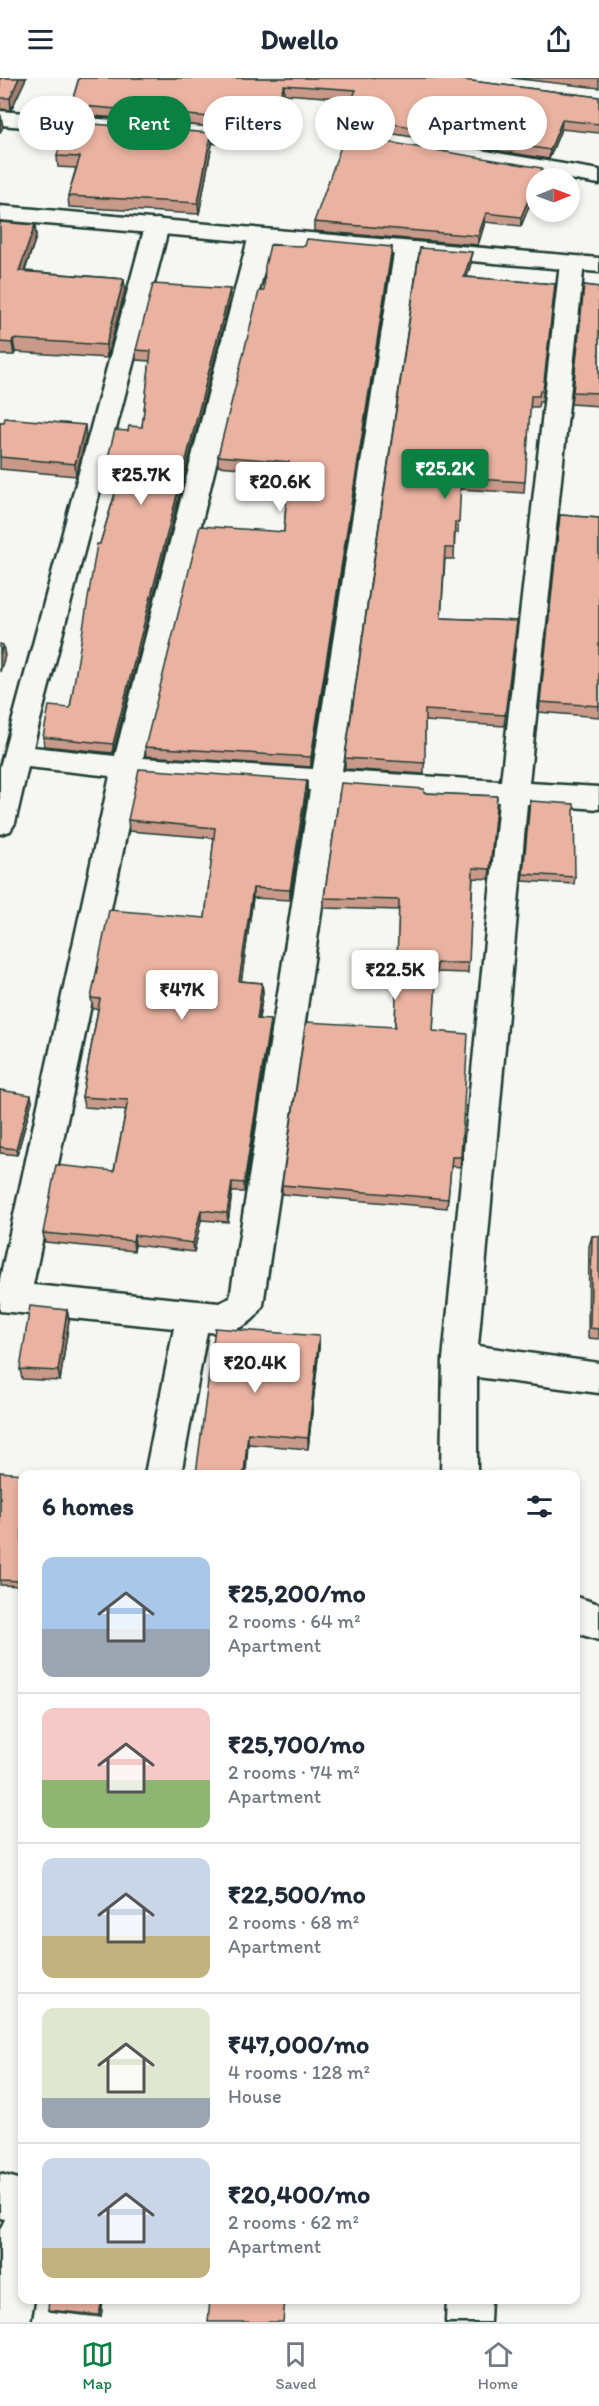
<!DOCTYPE html>
<html lang="en">
<head>
<meta charset="utf-8">
<style>
  :root { --surface:#fff; --page:#f6f6f7; --text:#1f2937; --muted:#747a83; --line:#e0e1e3; --accent:#0b8043 }
  body { margin:0; font-family:Itim,sans-serif; background:var(--page); color:var(--text); height:100vh; display:flex; flex-direction:column; font-size:22px; white-space:nowrap }
  * { box-sizing:border-box; margin:0 }
  p { font-size:20px; color:var(--muted) }
  .icon { flex:none; width:33px; height:33px; fill:none; stroke:currentColor; stroke-width:2; stroke-linecap:round; stroke-linejoin:round }
  .map { position:relative; flex:1; overflow:hidden }
  .side { position:absolute; left:18px; top:1392px; width:562px; height:834px; display:flex; flex-direction:column; background:var(--surface); border-radius:12px; box-shadow:0 3px 9px #0003 }
  .side>* { flex:none }
  .guide { position:absolute; left:18px; top:18px; width:564px; height:54px; display:flex; gap:12px }
  .needle { width:39px; rotate:89deg }
  .controls { position:absolute; left:526px; top:90px; display:grid; gap:12px }
  .controls a { display:grid; place-items:center; width:54px; height:54px; border-radius:50%; background:var(--surface); box-shadow:0 3px 9px #0003; font-size:30px }
  .price { position:absolute; translate:-50% -51px; padding:0 14px; border-radius:6px; background:#fff; color:#222; font-size:20px; line-height:39px; filter:drop-shadow(0 2px 3px #0008) }
  .price::after { content:''; position:absolute; left:50%; top:36px; width:18px; height:14px; margin-left:-9px; background:inherit; clip-path:polygon(0 0,100% 0,50% 100%) }
  .price.selected { background:var(--accent); color:#fff }
  ul { padding:0; list-style:none }
  li { display:flex; align-items:center; gap:18px; height:150px; padding:0 24px }
  li+li { border-top:2px solid var(--line) }
  li span { display:grid; place-items:center; flex:none; width:168px; height:120px; border-radius:12px; color:#555 }
  li>.icon { margin-inline-start:auto }
  span .icon { width:72px; height:72px; fill:#fffc; stroke-width:1 }
  li b { font-size:26px }
  h2 { display:flex; justify-content:space-between; align-items:center; height:72px; padding:0 24px; font-size:26px }
  .pill { padding:0 21px; border-radius:27px; background:var(--surface); box-shadow:0 3px 9px #0003; font-size:21px; line-height:54px }
  .pill.selected { background:var(--accent); color:#fff }
  header { display:flex; justify-content:space-between; align-items:center; height:78px; padding:0 24px; background:var(--surface); font-size:27px; font-weight:700 }
  .tab-bar { display:flex; justify-content:space-around; align-items:center; height:84px; border-top:2px solid var(--line); background:var(--surface); font-size:16px; color:var(--muted) }
  .tab-bar a { display:grid; justify-items:center; gap:3px }
  .tab-bar .selected { color:var(--accent) }
  .map>svg:first-child { display:block }
</style>
</head>
<body>
<header><svg class="icon" aria-label="menu" viewBox="0 0 24 24"><path d="M4 6h16M4 12h16M4 18h16"/></svg>Dwello<svg class="icon" aria-label="share" viewBox="0 0 24 24"><path d="M12 15V3M7 8l5-5 5 5M5 13v7h14v-7"/></svg></header>
<div class="map">
<svg width="599" height="2244" viewBox="0 0 599 2244">
  <rect width="100%" height="100%" fill="#f6f6f2"/>
  <filter id="ink" filterUnits="userSpaceOnUse"><feTurbulence type="fractalNoise" baseFrequency=".0167" numOctaves="2"/><feDisplacementMap in="SourceGraphic" scale="12" xChannelSelector="R" yChannelSelector="G"/><feConvolveMatrix kernelMatrix="1 2 1 2 8 2 1 2 1" color-interpolation-filters="sRGB"/></filter>
  <g filter="url(#ink)">
    <g fill="none" stroke-linecap="round" stroke-linejoin="round">
      <!-- minor casing -->
      <g stroke="#1f3d34" stroke-width="5">
        <g id="minor">
          <polygon points="0,33 112,42 120,44 123,49 120,54 112,56 0,47"/>
          <polygon points="166,46 217,50 225,52 228,57 225,62 217,64 158,58 155,53 158,48"/>
          <polygon points="456,68 599,92 599,106 448,80 445,75 448,70"/>
          <path d="M 157,141 L 165,143 L 169,148 L 33,669 L 115,678 L 249,157 L 253,152 L 269,152 L 273,157 L 143,680 L 313,691 L 395,169 L 399,164 L 415,164 L 419,169 L 342,693 L 501,703 L 560,185 L 564,180 L 580,180 L 584,185 L 529,705 L 599,709 L 599,731 L 527,726 L 478,1268 L 599,1285 L 599,1315 L 477,1299 L 477,1396 L 441,1396 L 443,1281 L 499,724 L 339,713 L 263,1227 C 253,1249 230,1256 207,1254 L 181,1396 L 145,1396 L 174,1250 L 0,1233 L 0,1201 L 110,698 L 28,689 L 15,745 L 10,753 L 0,756 L 0,689 L 145,148 L 149,143 ZM 138,700 L 310,712 L 230,1220 L 219,1225 L 33,1207 Z"/>
          <polygon points="576,1519 599,1526 599,1562 576,1555"/>
          <polygon points="0,2096 22,2102 22,2222 34,2222 30,2244 0,2244 0,2152 5,2141 0,2140"/>
          <polygon points="447,2222 491,2222 490,2244 446,2244"/>
        </g>
      </g>
      <!-- tertiary casing -->
      <g stroke="#1f3d34" stroke-width="5">
        <polygon id="tertiary" points="0,128 599,180 599,194 0,142"/>
      </g>
      <!-- minor -->
      <use href="#minor" fill="#f6f6f2" fill-rule="evenodd"/>
      <!-- tertiary -->
      <use href="#tertiary" fill="#f6f6f2" fill-rule="evenodd"/>
    </g>
    <!-- wall -->
    <g fill="#c9998a" stroke="#1f3d34" stroke-width="1.5">
      <polygon points="0,0 26,0 11,32 0,31"/>
      <polygon points="79,0 447,0 599,19 599,55 561,51 549,81 351,49 351,43 347,42 347,33 352,21 284,16 269,54 72,36 71,27"/>
      <polygon points="511,0 599,0 599,10"/>
      <polygon points="211,55 212,66 199,136 69,129 68,118 76,90 58,89 57,78"/>
      <polygon points="541,99 521,148 485,144 478,167 314,153 314,144"/>
      <polygon points="0,144 35,147 36,159 25,193 124,201 125,213 107,280 15,274 14,277 0,277"/>
      <polygon points="392,169 391,178 311,689 146,678 145,669 284,454 288,394 218,388 218,378 264,213"/>
      <polygon points="420,170 471,185 467,199 555,206 542,324 539,324 538,329 530,329 524,415 460,411 458,455 455,455 454,481 445,481 441,540 517,543 504,648 425,643 424,696 345,691 345,680"/>
      <polygon points="584,207 599,209 599,328 571,326"/>
      <polygon points="230,221 113,675 44,668 43,659 70,630 100,466 119,402 105,400 105,391 128,353 142,349 150,283 136,282 136,272"/>
      <polygon points="0,344 86,359 76,398 0,391"/>
      <polygon points="560,437 599,440 599,639 539,634"/>
      <polygon points="307,703 307,714 290,822 253,820 241,903 262,905 263,915 259,941 270,952 244,1114 232,1114 228,1144 201,1142 194,1174 135,1167 134,1173 45,1164 43,1155 114,1093 126,1032 84,1029 82,1019 98,931 93,931 91,920 205,840 214,760 129,753 128,742"/>
      <polygon points="424,715 497,718 489,801 473,800 468,895 436,894 433,953 461,1079 460,1089 451,1088 447,1130 282,1116 282,1107 395,949 399,832 324,830 324,820"/>
      <polygon points="530,723 575,799 574,806 522,803"/>
      <polygon points="0,1012 32,1023 17,1077 0,1075"/>
      <polygon points="592,1158 599,1158 599,1261 588,1260 589,1168"/>
      <polygon points="67,1232 69,1242 60,1303 22,1301 20,1291"/>
      <polygon points="319,1258 319,1270 308,1371 248,1366 196,1396"/>
      <polygon points="0,1394 22,1508 0,1507"/>
      <polygon points="103,2222 101,2239 49,2233 48,2232"/>
    </g>
    <!-- shaded-wall -->
    <g fill="#a47d71" stroke="#1f3d34" stroke-width="1.5">
      <polygon points="19,0 26,0 11,32 10,20"/>
      <polygon points="284,7 284,16 269,54 269,44"/>
      <polygon points="1,38 3,49 0,55 0,40"/>
      <polygon points="562,42 561,51 549,81 550,72"/>
      <polygon points="211,55 212,66 199,136 198,125"/>
      <polygon points="542,90 541,99 540,100 538,100"/>
      <polygon points="537,102 537,109 521,148 521,139"/>
      <polygon points="486,135 485,144 478,167 478,158"/>
      <polygon points="35,147 36,159 20,205 19,193"/>
      <polygon points="392,169 391,178 311,689 311,679"/>
      <polygon points="472,174 471,185 463,210 464,199"/>
      <polygon points="124,201 125,213 107,280 106,267"/>
      <polygon points="230,211 230,221 113,675 113,666"/>
      <polygon points="13,261 15,274 14,277 12,265"/>
      <polygon points="85,347 86,359 76,398 75,386"/>
      <polygon points="3,567 5,578 0,594 0,576"/>
      <polygon points="307,703 307,714 290,822 290,812"/>
      <polygon points="253,810 253,820 240,913 239,903"/>
      <polygon points="262,905 263,915 257,951 257,941"/>
      <polygon points="270,942 270,952 244,1114 244,1105"/>
      <polygon points="31,1017 32,1023 17,1077 16,1071"/>
      <polygon points="232,1104 232,1114 228,1144 227,1135"/>
      <polygon points="201,1132 201,1142 194,1174 193,1165"/>
      <polygon points="134,1157 135,1167 134,1173 133,1163"/>
      <polygon points="67,1232 69,1242 60,1303 58,1293"/>
      <polygon points="319,1258 319,1270 308,1371 308,1360"/>
      <polygon points="248,1355 248,1366 246,1396 244,1396"/>
      <polygon points="102,2222 103,2222 101,2239 99,2237"/>
    </g>
    <!-- building -->
    <g fill="#eab2a1" stroke="#1f3d34" stroke-width="1.5">
      <polygon points="0,0 19,0 10,20 0,20"/>
      <polygon points="79,0 448,0 599,19 599,46 562,42 550,72 351,39 354,33 347,33 356,12 284,7 269,44 71,27"/>
      <polygon points="66,44 211,55 198,125 68,118 80,79 57,78"/>
      <polygon points="345,57 542,90 521,139 486,135 478,158 314,144"/>
      <polygon points="0,144 35,147 19,193 124,201 106,267 13,261 12,265 0,264"/>
      <polygon points="307,161 392,169 311,679 145,669 200,448 284,454 289,384 218,378 259,213 264,213 265,188 270,167 305,168"/>
      <polygon points="420,170 472,174 464,199 555,206 543,313 540,313 539,318 531,318 525,404 461,400 459,445 455,444 454,470 445,470 441,540 517,543 505,637 425,632 425,685 345,680"/>
      <polygon points="153,206 230,211 113,666 43,659 49,628 70,630 97,466 100,466 122,392 105,391 115,352 128,353 129,348 142,349 151,273 136,272"/>
      <polygon points="584,207 599,209 599,315 573,314"/>
      <polygon points="5,340 85,347 75,386 0,379 0,344 4,344"/>
      <polygon points="560,437 599,440 599,628 540,624"/>
      <polygon points="0,566 3,567 0,576"/>
      <polygon points="139,691 307,703 290,812 253,810 239,903 262,905 257,941 270,942 244,1105 232,1104 227,1135 201,1132 193,1165 134,1157 133,1163 43,1155 56,1087 114,1093 128,1022 82,1019 100,921 91,920 109,832 205,840 215,750 128,742"/>
      <polygon points="341,705 424,711 424,715 497,718 490,791 473,790 469,885 437,885 433,953 468,956 461,1079 452,1079 448,1121 282,1107 306,944 395,949 399,822 324,820"/>
      <polygon points="530,723 574,726 575,799 523,796"/>
      <polygon points="0,1012 31,1017 16,1071 0,1069"/>
      <polygon points="592,1158 599,1158 599,1251 590,1250"/>
      <polygon points="30,1228 67,1232 58,1293 20,1291"/>
      <polygon points="215,1250 319,1258 308,1360 248,1355 244,1396 196,1396"/>
      <polygon points="0,1394 24,1396 22,1396 22,1494 21,1503 0,1502"/>
      <polygon points="49,2222 102,2222 99,2237 48,2232"/>
      <polygon points="210,2222 285,2222 283,2244 208,2244"/>
    </g>
  </g>
</svg>
<div class="controls">
<a><svg class="needle" viewBox="-14 -14 28 28"><path d="M0-13l5 13h-10z" fill="#e53935"/><path d="M0 13l5-13h-10z" fill="#747a83"/></svg></a>
</div>
<b class="price selected" style="left:445px;top:422px">₹25.2K</b>
<b class="price" style="left:141px;top:428px">₹25.7K</b>
<b class="price" style="left:280px;top:435px">₹20.6K</b>
<b class="price" style="left:395px;top:923px">₹22.5K</b>
<b class="price" style="left:182px;top:943px">₹47K</b>
<b class="price" style="left:255px;top:1316px">₹20.4K</b>
<div class="guide">
<a class="pill">Buy</a>
<a class="pill selected">Rent</a>
<a class="pill">Filters</a>
<a class="pill">New</a>
<a class="pill">Apartment</a>
</div>
<section class="side">
<h2>6 homes<svg class="icon" aria-label="filters" viewBox="0 0 24 24"><path d="M4 7h16M4 17h16"/><circle cx="9" cy="7" r="2"/><circle cx="15" cy="17" r="2"/></svg></h2>
<ul>
<li><span style="background:linear-gradient(#a9c7e8 60%,#9aa5b1 0)"><svg class="icon" aria-label="home" viewBox="0 0 24 24"><path d="M3 11l9-7 9 7M6 9v11h12V9"/></svg></span><div><b>₹25,200/mo</b><p>2 rooms · 64 m²</p><p>Apartment</p></div></li>
<li><span style="background:linear-gradient(#f6c9c9 60%,#8fb573 0)"><svg class="icon" aria-label="home" viewBox="0 0 24 24"><path d="M3 11l9-7 9 7M6 9v11h12V9"/></svg></span><div><b>₹25,700/mo</b><p>2 rooms · 74 m²</p><p>Apartment</p></div></li>
<li><span style="background:linear-gradient(#c9d6e8 65%,#c2b280 0)"><svg class="icon" aria-label="home" viewBox="0 0 24 24"><path d="M3 11l9-7 9 7M6 9v11h12V9"/></svg></span><div><b>₹22,500/mo</b><p>2 rooms · 68 m²</p><p>Apartment</p></div></li>
<li><span style="background:linear-gradient(#dfe7d0 75%,#9aa5b1 0)"><svg class="icon" aria-label="home" viewBox="0 0 24 24"><path d="M3 11l9-7 9 7M6 9v11h12V9"/></svg></span><div><b>₹47,000/mo</b><p>4 rooms · 128 m²</p><p>House</p></div></li>
<li><span style="background:linear-gradient(#c9d6e8 75%,#c2b280 0)"><svg class="icon" aria-label="home" viewBox="0 0 24 24"><path d="M3 11l9-7 9 7M6 9v11h12V9"/></svg></span><div><b>₹20,400/mo</b><p>2 rooms · 62 m²</p><p>Apartment</p></div></li>
</ul>
</section>
</div>
<nav class="tab-bar">
<a class="selected"><svg class="icon" aria-label="map" viewBox="0 0 24 24"><path d="M3 6l6-2 6 2 6-2v14l-6 2-6-2-6 2zM9 4v14M15 6v14"/></svg>Map</a>
<a><svg class="icon" aria-label="saved" viewBox="0 0 24 24"><path d="M7 4h10v16l-5-4-5 4z"/></svg>Saved</a>
<a><svg class="icon" aria-label="home" viewBox="0 0 24 24"><path d="M3 11l9-7 9 7M6 9v11h12V9"/></svg>Home</a>
</nav>
</body>
</html>
